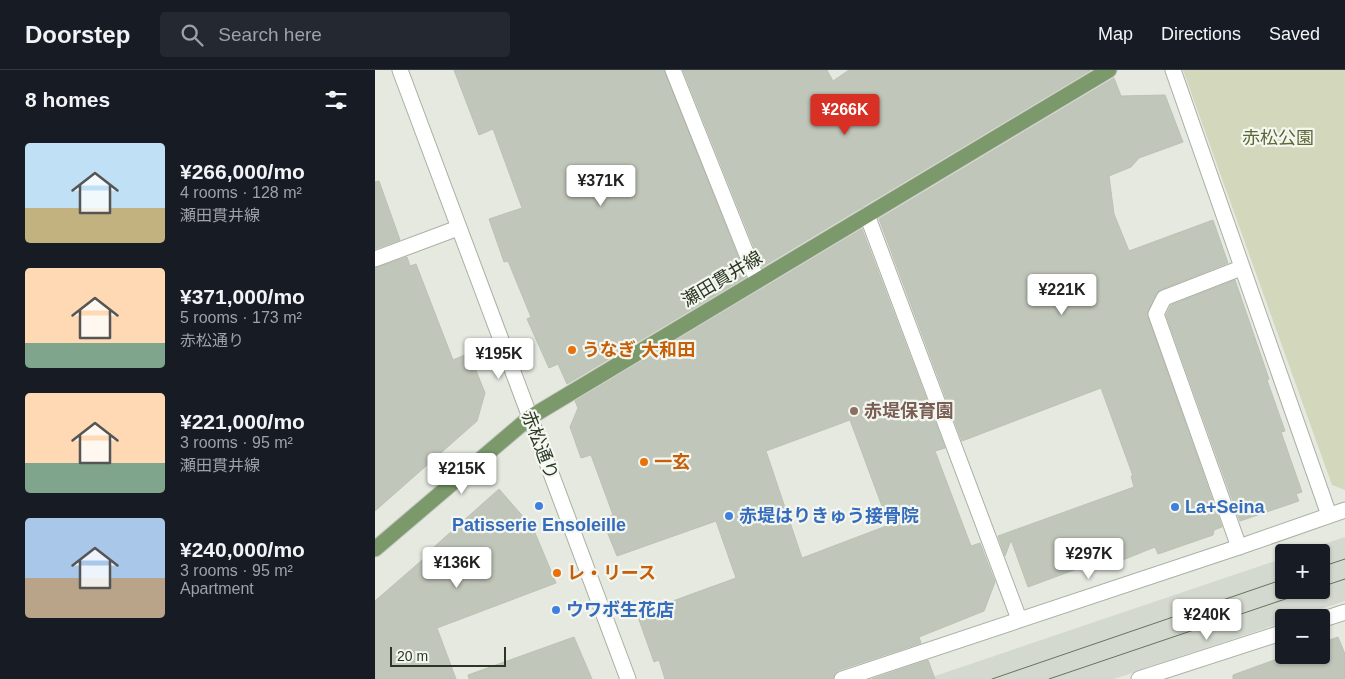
<!DOCTYPE html>
<html lang="en">
<head>
<meta charset="utf-8">
<style>
  :root { --surface:#171b24; --page:#242831; --text:#f1f3f6; --muted:#9ea1a6; --line:#363941; --accent:#d93025 }
  body { margin:0; font-family:Arial,"Noto Sans JP",sans-serif; background:var(--page); color:var(--text); height:100vh; display:flex; flex-direction:column; font-size:19px; white-space:nowrap }
  * { box-sizing:border-box; margin:0 }
  p { font-size:16px; color:var(--muted) }
  .icon { flex:none; width:28px; height:28px; fill:none; stroke:currentColor; stroke-width:2; stroke-linecap:round; stroke-linejoin:round }
  .map { position:relative; flex:1; overflow:hidden }
  .panel { display:flex; flex-direction:column; background:var(--surface); width:375px }
  .panel>* { flex:none }
  .tools { position:absolute; left:900px; top:474px; display:grid; gap:10px }
  .tools a { display:grid; place-items:center; width:55px; height:55px; border-radius:5px; background:var(--surface); box-shadow:0 1px 4px #0004; font-size:25px }
  .scale { position:absolute; left:15px; bottom:12px; width:116px; box-sizing:border-box; padding-left:5px; border:2px solid #2b3723; border-top:0; font-size:14px; line-height:18px; white-space:nowrap; color:#2b3723; -webkit-text-stroke:4px #f4f6f0; paint-order:stroke }
  .price { position:absolute; translate:-50% -42px; padding:0 11px; border-radius:5px; background:#fff; color:#222; font-size:16px; line-height:32px; filter:drop-shadow(0 1px 2px #0008) }
  .price::after { content:''; position:absolute; left:50%; top:30px; width:15px; height:11px; margin-left:-8px; background:inherit; clip-path:polygon(0 0,100% 0,50% 100%) }
  .price.on { background:var(--accent); color:#fff }
  ul { padding:0; list-style:none }
  li { display:flex; align-items:center; gap:15px; height:125px; padding:0 25px }
  li span { display:grid; place-items:center; flex:none; width:140px; height:100px; border-radius:5px; color:#555 }
  li>.icon { margin-inline-start:auto }
  span .icon { width:60px; height:60px; fill:#fffc; stroke-width:1 }
  li b { font-size:21px }
  h2 { display:flex; justify-content:space-between; align-items:center; height:60px; padding:0 25px; font-size:21px }
  header { display:flex; align-items:center; gap:30px; box-sizing:border-box; height:70px; padding:0 25px; background:var(--surface); border-bottom:1px solid var(--line) }
  header strong { font-size:24px }
  nav { display:flex; gap:28px; margin-inline-start:auto; font-size:18px }
  .search { width:350px; height:45px; background:var(--page); display:flex; align-items:center; gap:12px; box-sizing:border-box; padding:0 18px; border-radius:5px; color:var(--muted); font-size:19px }
  main { display:flex; flex:1; min-height:0 }
  .map>svg:first-child { display:block }
</style>
</head>
<body>
<header>
<strong>Doorstep</strong>
<div class="search"><svg class="icon" aria-label="search" viewBox="0 0 24 24"><circle cx="10" cy="10" r="6"/><path d="M15 15l6 6"/></svg>Search here</div>
<nav><a>Map</a><a>Directions</a><a>Saved</a></nav>
</header>
<main>
<section class="panel">
<h2>8 homes<svg class="icon" aria-label="filters" viewBox="0 0 24 24"><path d="M4 7h16M4 17h16"/><circle cx="9" cy="7" r="2"/><circle cx="15" cy="17" r="2"/></svg></h2>
<ul>
<li><span style="background:linear-gradient(#bfe0f5 65%,#c2b280 0)"><svg class="icon" aria-label="home" viewBox="0 0 24 24"><path d="M3 11l9-7 9 7M6 9v11h12V9"/></svg></span><div><b>¥266,000/mo</b><p>4 rooms · 128 m²</p><p>瀬田貫井線</p></div></li>
<li><span style="background:linear-gradient(#ffd9b3 75%,#7fa58c 0)"><svg class="icon" aria-label="home" viewBox="0 0 24 24"><path d="M3 11l9-7 9 7M6 9v11h12V9"/></svg></span><div><b>¥371,000/mo</b><p>5 rooms · 173 m²</p><p>赤松通り</p></div></li>
<li><span style="background:linear-gradient(#ffd9b3 70%,#7fa58c 0)"><svg class="icon" aria-label="home" viewBox="0 0 24 24"><path d="M3 11l9-7 9 7M6 9v11h12V9"/></svg></span><div><b>¥221,000/mo</b><p>3 rooms · 95 m²</p><p>瀬田貫井線</p></div></li>
<li><span style="background:linear-gradient(#a9c7e8 60%,#b9a48a 0)"><svg class="icon" aria-label="home" viewBox="0 0 24 24"><path d="M3 11l9-7 9 7M6 9v11h12V9"/></svg></span><div><b>¥240,000/mo</b><p>3 rooms · 95 m²</p><p>Apartment</p></div></li>
</ul>
</section>
<div class="map">
<svg width="970" height="609" viewBox="0 0 970 609">
  <rect width="100%" height="100%" fill="#e5e9e0"/>
  <!-- built -->
  <polygon fill="#d4d9cf" points="970,467 970,531 921,547 909,548 909,552 739,609 551,609 909,488 909,520 946,520 946,482 925,482"/>
  <!-- green -->
  <polygon fill="#d3d8bc" points="808,0 970,0 970,420 957,415"/>
  <!-- building -->
  <g fill="#c0c6b9" stroke="#bbc2b4" fill-rule="evenodd">
    <polygon points="79,0 289,0 371,207 192,314 183,294 174,298 152,249 156,247 133,191 129,192 114,149 147,138 118,59 104,65"/>
    <polygon points="308,0 452,0 458,11 474,0 716,0 387,197"/>
    <polygon points="739,8 746,26 790,25 808,72 764,88 756,97 734,106 739,144 754,181 838,150 853,193 785,220 781,224 772,244 847,457 839,460 838,465 783,484 780,477 740,493 737,486 653,517 636,470 630,486 623,466 759,417 756,406 758,406 726,318 587,371 504,149"/>
    <polygon points="4,111 25,170 0,179 0,112"/>
    <path d="M 487,159 L 570,378 L 560,381 L 596,476 L 605,473 L 620,512 L 609,541 L 544,567 L 546,573 L 464,600 L 460,603 L 458,609 L 290,609 L 284,590 L 279,592 L 262,544 L 361,508 L 341,451 L 242,486 L 227,449 L 238,445 L 216,385 L 206,388 L 195,357 L 203,338 L 200,331 ZM 475,350 L 514,455 L 427,488 L 391,381 Z"/>
    <polygon points="32,187 35,196 41,194 78,290 94,283 110,323 102,351 0,441 0,198"/>
    <polygon points="860,210 894,309 892,310 910,361 906,362 927,422 921,424 924,431 865,451 791,245 796,235"/>
    <polygon points="124,419 158,458 181,513 62,558 81,609 0,609 0,531 61,478 59,477"/>
    <polygon points="199,567 217,609 94,609 93,605"/>
    <polygon points="963,567 970,584 970,609 858,609 858,605 913,585 946,585 946,573"/>
    <polygon points="553,590 560,609 497,609"/>
  </g>
  <g fill="none" stroke-linecap="round" stroke-linejoin="round">
    <!-- minor casing -->
    <g stroke="#a9b0a4" stroke-width="17">
      <g id="minor">
        <polyline points="25,0 253,609"/>
        <polyline points="298,0 382,210"/>
        <polyline points="798,0 954,445"/>
        <polyline points="492,145 644,549"/>
        <polyline points="0,189 83,158"/>
        <polyline points="864,477 781,244 789,228 866,198"/>
        <polyline points="946,550 970,542"/>
        <polyline points="467,609 864,477 970,440"/>
        <polyline points="764,609 909,562"/>
      </g>
    </g>
    <!-- major casing -->
    <g stroke="#c4c7c1" stroke-width="17">
      <polyline id="major" points="0,479 154,348 734,0"/>
    </g>
    <!-- minor -->
    <use href="#minor" stroke="#fff" stroke-width="15"/>
    <!-- major -->
    <use href="#major" stroke="#7b996a" stroke-width="15"/>
    <!-- tram -->
    <g stroke="#66735d" stroke-width="1">
      <polyline points="946,497 970,489"/>
      <polyline points="946,517 970,509"/>
      <polyline points="617,609 909,509"/>
      <polyline points="674,609 937,520"/>
    </g>
  </g>
  <!-- markers -->
  <g fill="#e8710a" stroke="#f4f6f0" stroke-width="2">
    <circle cx="197" cy="280" r="5"/>
    <circle cx="269" cy="392" r="5"/>
    <circle cx="182" cy="503" r="5"/>
  </g>
  <circle fill="#8d6e63" stroke="#f4f6f0" stroke-width="2" cx="479" cy="341" r="5"/>
  <g fill="#3f7fe0" stroke="#f4f6f0" stroke-width="2">
    <circle cx="164" cy="436" r="5"/>
    <circle cx="800" cy="437" r="5"/>
    <circle cx="354" cy="446" r="5"/>
    <circle cx="181" cy="540" r="5"/>
  </g>
  <g text-anchor="middle" stroke-width="4.5" stroke-linejoin="round" paint-order="stroke">
    <!-- park labels -->
    <g font-size="18" fill="#5a6933" stroke="#f4f6f0">
      <text x="903" y="74">赤松公園</text>
    </g>
    <!-- street labels -->
    <g font-size="18" fill="#2b3723" stroke="#f4f6f0">
      <text transform="translate(347 209) rotate(-31)" y="6">瀬田貫井線</text>
      <text transform="translate(165 375) rotate(69)" y="6">赤松通り</text>
    </g>
    <!-- food labels -->
    <g font-size="18" font-weight="bold" fill="#c56008" stroke="#f4f6f0" text-anchor="start">
      <text x="207" y="286">うなぎ 大和田</text>
      <text x="279" y="398">一玄</text>
      <text x="192" y="509">レ・リース</text>
    </g>
    <!-- education labels -->
    <g font-size="18" font-weight="bold" fill="#785e54" stroke="#f4f6f0" text-anchor="start">
      <text x="489" y="347">赤堤保育園</text>
    </g>
    <!-- shop labels -->
    <g font-size="18" font-weight="bold" fill="#366cbe" stroke="#f4f6f0" text-anchor="start">
      <text x="810" y="443">La+Seina</text>
      <text x="364" y="452">赤堤はりきゅう接骨院</text>
      <text x="164" y="461" text-anchor="middle">Patisserie Ensoleille</text>
      <text x="191" y="546">ウワボ生花店</text>
    </g>
  </g>
</svg>
<div class="tools">
<a>+</a>
<a>−</a>
</div>
<div class="scale">20 m</div>
<b class="price on" style="left:470px;top:66px">¥266K</b>
<b class="price" style="left:226px;top:137px">¥371K</b>
<b class="price" style="left:687px;top:246px">¥221K</b>
<b class="price" style="left:124px;top:310px">¥195K</b>
<b class="price" style="left:87px;top:425px">¥215K</b>
<b class="price" style="left:714px;top:510px">¥297K</b>
<b class="price" style="left:82px;top:519px">¥136K</b>
<b class="price" style="left:832px;top:571px">¥240K</b>
</div>
</main>
</body>
</html>
